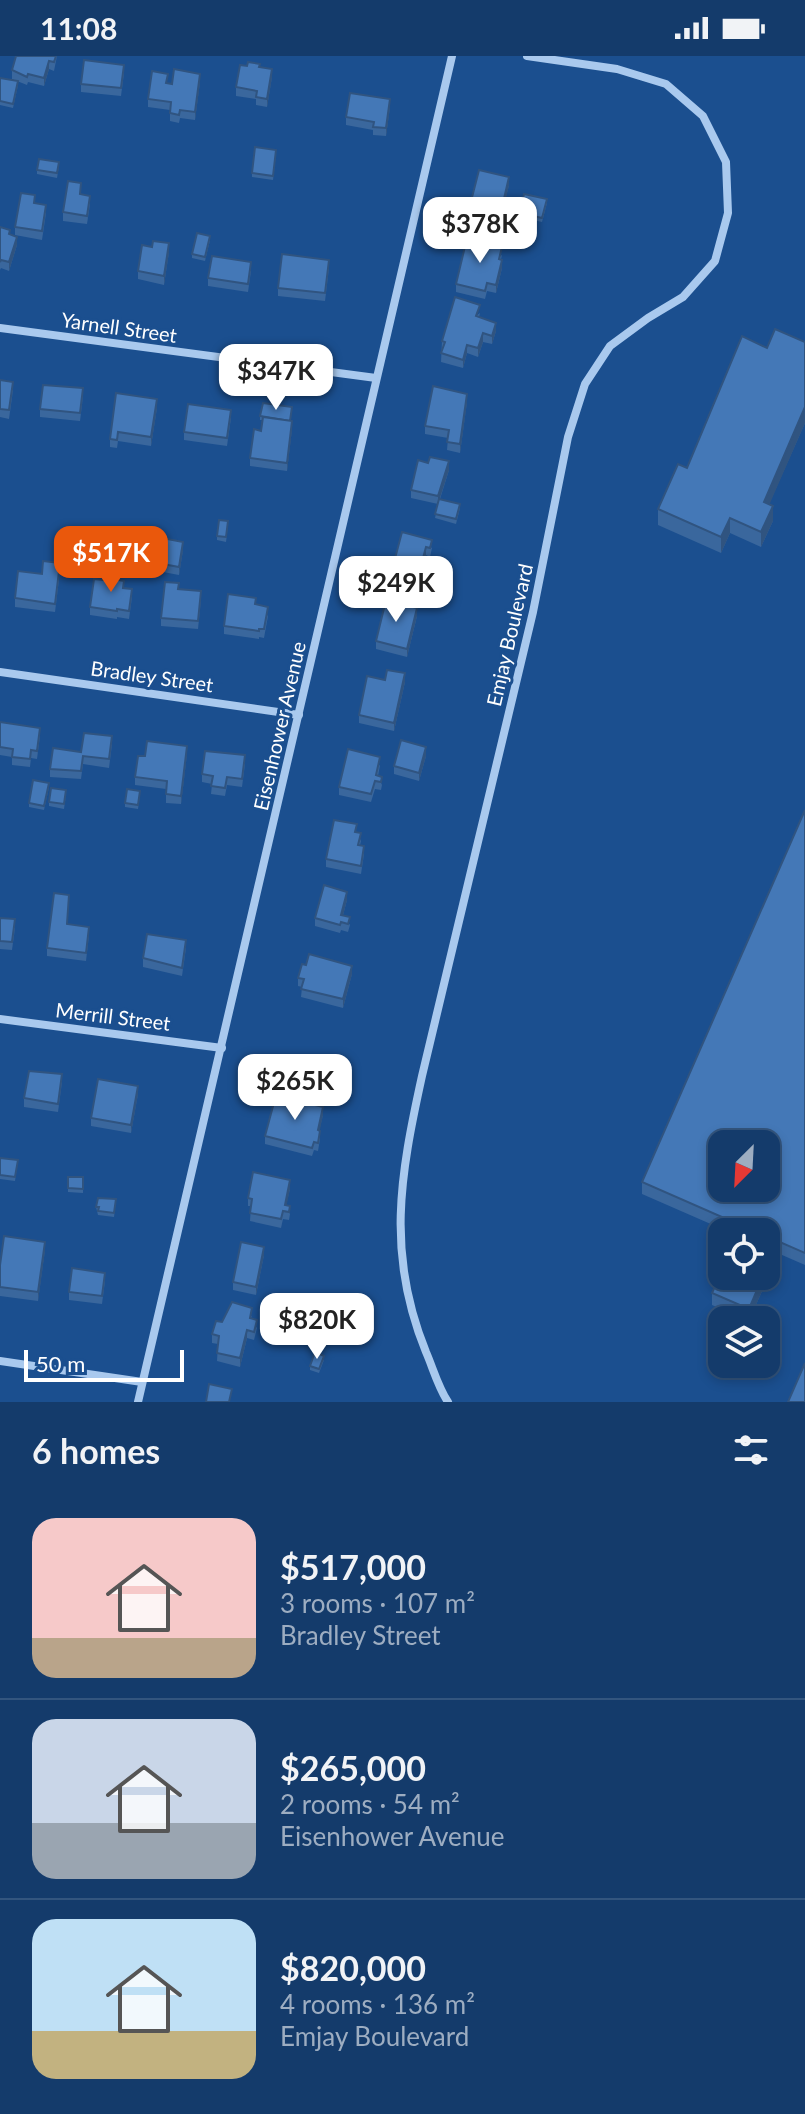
<!DOCTYPE html>
<html lang="en">
<head>
<meta charset="utf-8">
<style>
  :root { --surface:#143b6b; --page:#1d4271; --text:#f1f3f6; --muted:#9dadc1; --line:#33557e; --accent:#ea580c }
  body { margin:0; font-family:Lato,sans-serif; background:var(--page); color:var(--text); height:100vh; display:flex; flex-direction:column; font-size:30px; white-space:nowrap }
  * { box-sizing:border-box; margin:0 }
  p { font-size:26px; color:var(--muted) }
  .icon { flex:none; width:44px; height:44px; fill:none; stroke:currentColor; stroke-width:2; stroke-linecap:round; stroke-linejoin:round }
  .map { position:relative; height:1346px; overflow:hidden }
  .drawer { display:flex; flex-direction:column; background:var(--surface); flex:1 }
  .drawer>* { flex:none }
  .needle { width:52px; rotate:204deg }
  .tools { position:absolute; left:708px; top:1074px; display:grid; gap:16px }
  .tools a { display:grid; place-items:center; width:72px; height:72px; border-radius:16px; background:var(--surface); box-shadow:0 4px 12px #0003,0 0 0 2px var(--line); font-size:40px }
  .scale { position:absolute; left:24px; bottom:20px; width:160px; box-sizing:border-box; padding-left:8px; border:4px solid #fff; border-top:0; font-size:22px; line-height:28px; white-space:nowrap; color:#fff; -webkit-text-stroke:6px #1b4f8f; paint-order:stroke }
  .price { position:absolute; translate:-50% -68px; padding:0 18px; border-radius:16px; background:#fff; color:#222; font-size:26px; line-height:52px; filter:drop-shadow(0 2px 4px #0008) }
  .price::after { content:''; position:absolute; left:50%; top:48px; width:24px; height:18px; margin-left:-12px; background:inherit; clip-path:polygon(0 0,100% 0,50% 100%) }
  .price.active { background:var(--accent); color:#fff }
  ul { padding:0; list-style:none }
  li { display:flex; align-items:center; gap:24px; height:200px; padding:0 32px }
  li+li { border-top:2px solid var(--line) }
  li span { display:grid; place-items:center; flex:none; width:224px; height:160px; border-radius:24px; color:#555 }
  li>.icon { margin-inline-start:auto }
  span .icon { width:96px; height:96px; fill:#fffc; stroke-width:1 }
  li b { font-size:34px }
  h2 { display:flex; justify-content:space-between; align-items:center; height:96px; padding:0 32px; font-size:34px }
  .status { display:flex; justify-content:space-between; align-items:center; height:56px; padding:0 40px; background:var(--surface); direction:ltr }
  .status svg { height:22px; fill:currentColor }
  .map>svg:first-child { display:block }
</style>
</head>
<body>
<div class="status"><b>11:08</b><svg viewBox="0 0 49 12"><path d="M0 12V9h3v3zM5 12V6h3v6zM10 12V3h3v9zM15 12V0h3v12zM26 1h20v11H26zM47 4h2v5h-2z"/></svg></div>
<div class="map">
<svg width="805" height="1346" viewBox="0 0 805 1346">
  <rect width="100%" height="100%" fill="#1b4f8f"/>
  <g fill="none" stroke-linecap="round" stroke-linejoin="round">
    <!-- minor -->
    <g stroke="#a9c9ee" stroke-width="8">
      <polyline points="0,272 376,322"/>
      <polyline points="0,616 299,659"/>
      <polyline points="0,963 222,992"/>
      <polyline points="0,1305 142,1326"/>
      <polyline points="138,1346 452,0"/>
      <path d="M 448,1346 C 438,1331 433,1312 426,1296 C 386,1198 400,1120 422,1020 L 533,556 L 568,381 L 585,328 L 610,290 L 648,262 L 683,241 L 715,205 L 728,157 L 726,106 L 703,60 L 666,28 L 617,13 L 527,0"/>
    </g>
  </g>
  <!-- wall -->
  <g fill="#3a679d">
    <polygon points="57,0 54,15 49,13 44,30 28,26 27,29 12,23 12,14"/>
    <polygon points="259,11 272,21 267,51 256,49 256,43 236,40 236,31"/>
    <polygon points="124,17 121,40 81,36 81,28"/>
    <polygon points="0,22 18,29 13,52 0,49"/>
    <polygon points="200,26 195,64 180,62 179,67 170,65 170,54 148,51 148,43 167,27 172,28"/>
    <polygon points="390,51 386,80 373,79 373,74 346,69 346,61"/>
    <polygon points="276,98 273,124 252,121 252,117"/>
    <polygon points="59,110 57,122 37,118 37,114"/>
    <polygon points="509,129 504,148 516,150 515,176 468,165 468,157"/>
    <polygon points="81,138 90,148 87,168 63,165 63,156"/>
    <polygon points="547,147 542,166 520,161 520,157"/>
    <polygon points="35,148 46,157 42,184 15,179 15,171"/>
    <polygon points="0,171 10,179 17,189 9,215 1,212 0,214"/>
    <polygon points="210,184 205,205 192,202 192,198"/>
    <polygon points="169,196 164,229 138,223 138,215"/>
    <polygon points="502,199 501,203 502,212 496,237 487,235 485,243 456,236 456,228"/>
    <polygon points="329,212 325,245 278,240 278,232"/>
    <polygon points="251,215 248,236 208,230 208,222"/>
    <polygon points="480,257 479,261 496,275 492,288 483,286 478,301 467,297 463,312 441,306 442,285"/>
    <polygon points="805,286 805,367 769,448 773,465 761,491 730,477 721,497 658,469 658,453 767,292"/>
    <polygon points="0,324 13,334 9,363 0,361"/>
    <polygon points="83,340 80,365 40,361 40,353"/>
    <polygon points="467,346 460,397 447,394 448,382 425,378 425,370"/>
    <polygon points="157,352 151,390 118,385 117,392 110,391 110,383"/>
    <polygon points="260,360 291,365 292,373 287,415 250,410 250,402 261,375 262,364 260,364"/>
    <polygon points="231,362 227,390 184,384 184,376"/>
    <polygon points="449,414 440,443 460,452 456,468 435,462 438,448 411,442 411,434"/>
    <polygon points="228,469 226,486 217,484 217,480"/>
    <polygon points="402,476 432,492 430,501 426,499 419,526 393,519 393,510"/>
    <polygon points="183,494 179,519 152,514 152,506"/>
    <polygon points="60,515 55,556 15,551 15,542 42,518"/>
    <polygon points="103,524 118,524 132,541 129,563 117,561 117,563 90,559 90,551"/>
    <polygon points="179,533 201,543 198,573 161,570 161,562"/>
    <polygon points="256,548 268,560 264,582 259,581 259,583 224,578 224,570"/>
    <polygon points="417,560 407,601 376,593 376,585"/>
    <polygon points="385,624 405,626 394,675 359,667 359,659"/>
    <polygon points="0,666 40,680 37,703 31,702 30,711 12,709 12,701 0,699"/>
    <polygon points="112,688 109,712 83,708 81,723 50,721 50,713 81,696"/>
    <polygon points="187,698 181,748 166,747 166,733 135,729 135,721 145,700"/>
    <polygon points="426,700 419,725 394,718 394,710"/>
    <polygon points="245,708 242,731 227,729 225,740 211,738 212,728 202,726 202,718"/>
    <polygon points="380,709 378,720 382,729 381,734 375,733 371,746 339,739 339,731"/>
    <polygon points="49,731 44,754 29,751 29,747"/>
    <polygon points="66,738 64,753 49,750 49,746"/>
    <polygon points="140,739 138,753 125,751 125,747"/>
    <polygon points="805,754 805,1209 766,1192 766,1176 729,1176 642,1138 642,1126"/>
    <polygon points="357,776 361,785 360,789 364,798 361,818 326,811 326,803"/>
    <polygon points="347,844 343,859 350,869 348,876 341,874 340,877 315,870 315,862"/>
    <polygon points="69,847 67,868 89,879 86,905 47,900 47,892"/>
    <polygon points="0,862 15,872 12,894 0,893"/>
    <polygon points="186,892 182,920 143,911 143,902"/>
    <polygon points="352,918 343,952 301,941 302,931 298,930 298,922"/>
    <polygon points="62,1026 58,1056 24,1051 24,1042"/>
    <polygon points="138,1038 131,1077 91,1070 91,1062"/>
    <polygon points="323,1059 319,1075 320,1083 318,1095 314,1094 312,1100 265,1088 265,1080"/>
    <polygon points="0,1102 18,1104 15,1125 0,1123"/>
    <polygon points="68,1121 83,1121 83,1137 68,1136"/>
    <polygon points="290,1133 286,1149 290,1158 289,1164 283,1163 281,1172 250,1165 251,1150 248,1150 248,1142"/>
    <polygon points="116,1143 114,1161 98,1159 96,1151"/>
    <polygon points="45,1194 38,1245 0,1240 0,1209"/>
    <polygon points="264,1199 256,1239 233,1234 233,1226"/>
    <polygon points="773,1211 749,1264 746,1264 712,1249 712,1237"/>
    <polygon points="105,1225 102,1248 69,1244 69,1236"/>
    <polygon points="252,1260 251,1262 257,1272 254,1284 247,1282 240,1311 217,1305 218,1288 212,1287 212,1278 222,1266"/>
    <polygon points="324,1304 319,1317 310,1314 310,1310"/>
  </g>
  <!-- shaded-wall -->
  <g fill="#305480">
    <polygon points="49,5 49,13 44,30 44,22"/>
    <polygon points="272,13 272,21 267,51 267,43"/>
    <polygon points="200,18 200,26 195,64 195,56"/>
    <polygon points="390,43 390,51 386,80 386,72"/>
    <polygon points="509,121 509,129 503,155 503,147"/>
    <polygon points="17,181 17,189 9,215 9,206"/>
    <polygon points="169,187 169,196 164,229 164,220"/>
    <polygon points="502,204 502,212 496,237 496,229"/>
    <polygon points="496,267 496,275 492,288 492,280"/>
    <polygon points="483,277 483,286 478,301 478,292"/>
    <polygon points="467,289 467,297 463,312 463,304"/>
    <polygon points="467,338 467,346 460,397 460,388"/>
    <polygon points="157,343 157,352 151,390 151,381"/>
    <polygon points="805,351 805,367 764,461 764,446"/>
    <polygon points="292,365 292,373 287,415 287,407"/>
    <polygon points="449,405 449,414 438,448 438,440"/>
    <polygon points="773,450 773,465 761,491 761,476"/>
    <polygon points="730,462 730,477 721,497 721,481"/>
    <polygon points="183,486 183,494 179,519 179,511"/>
    <polygon points="426,491 426,499 419,526 419,517"/>
    <polygon points="417,552 417,560 407,601 407,593"/>
    <polygon points="405,617 405,626 394,675 394,667"/>
    <polygon points="187,690 187,698 181,748 181,740"/>
    <polygon points="426,691 426,700 419,725 419,717"/>
    <polygon points="347,836 347,844 341,867 341,859"/>
    <polygon points="352,910 352,918 343,952 343,943"/>
    <polygon points="138,1030 138,1038 131,1077 131,1069"/>
    <polygon points="323,1051 323,1059 318,1083 318,1074"/>
    <polygon points="290,1124 290,1133 285,1157 285,1149"/>
    <polygon points="45,1186 45,1194 38,1245 38,1236"/>
    <polygon points="264,1191 264,1199 256,1239 256,1231"/>
    <polygon points="773,1199 773,1211 749,1264 749,1253 763,1220 766,1220 766,1214"/>
    <polygon points="247,1274 247,1282 240,1311 240,1302"/>
  </g>
  <!-- building -->
  <g fill="#4478b7" stroke="#305480" stroke-width="2" fill-rule="evenodd">
    <polygon points="16,0 56,0 54,6 49,5 44,22 28,18 27,21 12,14"/>
    <polygon points="84,4 124,9 121,32 81,28"/>
    <polygon points="248,6 260,8 259,11 272,13 267,43 256,41 257,35 236,31 240,9 247,10"/>
    <polygon points="174,13 200,18 195,56 180,54 179,59 170,57 171,46 148,43 152,15 168,18 166,27 172,28"/>
    <polygon points="0,22 18,25 13,48 0,45"/>
    <polygon points="350,37 390,43 386,72 373,71 374,66 346,61"/>
    <polygon points="255,91 276,94 273,120 252,117"/>
    <polygon points="39,103 59,106 57,117 37,114"/>
    <polygon points="479,114 509,121 503,147 516,150 515,168 468,157"/>
    <polygon points="68,125 81,127 80,138 90,140 87,160 63,156"/>
    <polygon points="21,137 35,139 34,147 46,149 42,175 15,171"/>
    <polygon points="524,138 547,143 542,162 520,157"/>
    <polygon points="0,171 10,174 9,178 17,181 9,206 1,204 0,206"/>
    <polygon points="197,177 210,180 205,201 192,198"/>
    <polygon points="467,182 502,191 499,203 502,204 496,229 487,227 485,235 456,228"/>
    <polygon points="153,185 169,187 164,220 138,215 142,189 152,191"/>
    <polygon points="282,198 329,204 325,237 278,232"/>
    <polygon points="212,200 251,206 248,228 208,222"/>
    <polygon points="455,241 480,249 476,260 496,267 492,280 483,277 478,292 467,289 463,304 441,297 445,286 442,285"/>
    <polygon points="775,273 805,286 805,351 764,446 773,450 761,476 730,462 721,481 658,453 678,408 687,412 742,280 767,292"/>
    <polygon points="0,324 13,326 9,354 0,353"/>
    <polygon points="43,329 83,332 80,357 40,353"/>
    <polygon points="433,330 467,338 460,388 447,386 449,374 425,370"/>
    <polygon points="116,337 157,343 151,381 118,376 117,384 110,383"/>
    <polygon points="263,347 292,351 290,365 260,360"/>
    <polygon points="188,348 231,354 227,382 184,376"/>
    <polygon points="263,361 292,365 287,407 250,402 254,373 261,375"/>
    <polygon points="430,401 449,405 438,440 411,434 418,404 428,407"/>
    <polygon points="439,443 460,448 456,463 435,458"/>
    <polygon points="219,464 228,465 226,481 217,480"/>
    <polygon points="402,476 432,484 430,492 426,491 419,517 393,510"/>
    <polygon points="157,481 183,486 179,511 152,506"/>
    <polygon points="43,505 60,507 55,548 15,542 18,515 42,518"/>
    <polygon points="104,518 118,520 118,524 124,525 123,532 132,533 129,555 117,553 117,555 90,551 94,523 103,524"/>
    <polygon points="165,526 179,527 178,533 201,535 198,565 161,562"/>
    <polygon points="228,538 256,542 255,548 268,551 264,573 259,573 259,575 224,570"/>
    <polygon points="386,544 417,552 407,593 376,585"/>
    <polygon points="387,614 405,617 394,667 359,659 367,620 385,624"/>
    <polygon points="0,666 40,672 37,695 31,694 30,703 12,701 13,693 0,691"/>
    <polygon points="84,677 112,680 109,703 83,700 81,715 50,713 53,692 81,696"/>
    <polygon points="401,684 426,691 419,717 394,710"/>
    <polygon points="147,685 187,690 181,740 166,738 167,725 135,721 138,700 145,700"/>
    <polygon points="348,693 380,701 376,719 382,721 381,726 375,725 371,738 339,731"/>
    <polygon points="205,695 245,699 242,723 227,721 225,732 211,730 213,720 202,718"/>
    <polygon points="33,724 49,727 44,750 29,747"/>
    <polygon points="51,732 66,734 64,748 49,746"/>
    <polygon points="127,733 140,735 138,749 125,747"/>
    <path d="M 805,754 L 805,1197 L 766,1180 L 766,1176 L 756,1176 L 642,1126 ZM 722,1088 L 766,1088 L 766,1132 L 722,1132 Z"/>
    <polygon points="334,764 357,768 355,776 361,777 358,789 364,790 361,810 326,803"/>
    <polygon points="324,829 347,836 341,859 350,861 348,868 341,866 340,869 315,862"/>
    <polygon points="54,837 69,839 67,868 89,871 86,897 47,892"/>
    <polygon points="0,862 15,863 12,886 0,885"/>
    <polygon points="147,878 186,884 182,912 143,902"/>
    <polygon points="309,898 352,910 343,943 301,933 304,923 298,922 302,908 306,909"/>
    <polygon points="29,1015 62,1018 58,1048 24,1042"/>
    <polygon points="98,1023 138,1030 131,1069 91,1062"/>
    <polygon points="276,1039 323,1051 318,1074 320,1075 318,1087 314,1086 312,1092 265,1080"/>
    <polygon points="0,1102 18,1104 15,1121 0,1119"/>
    <polygon points="253,1116 290,1124 285,1149 290,1150 289,1156 283,1155 281,1163 250,1157 252,1143 248,1142"/>
    <polygon points="68,1121 83,1121 83,1133 68,1132"/>
    <polygon points="98,1142 116,1143 114,1157 98,1155 99,1151 96,1151"/>
    <polygon points="4,1180 45,1186 38,1236 0,1231 0,1209"/>
    <polygon points="241,1186 264,1191 256,1231 233,1226"/>
    <polygon points="766,1196 773,1199 766,1214"/>
    <polygon points="72,1212 105,1217 102,1240 69,1236"/>
    <polygon points="722,1214 722,1220 763,1220 749,1253 712,1237"/>
    <polygon points="232,1246 252,1252 250,1262 257,1264 254,1276 247,1274 240,1302 217,1297 219,1280 212,1278 216,1265 222,1266"/>
    <polygon points="315,1296 324,1300 319,1313 310,1310"/>
    <polygon points="805,1307 805,1346 788,1346"/>
    <polygon points="209,1328 232,1333 229,1346 206,1346"/>
  </g>
  <g text-anchor="middle" stroke-width="6" stroke-linejoin="round" paint-order="stroke">
    <!-- street labels -->
    <g font-size="20" fill="#fff" stroke="#1b4f8f">
      <text transform="translate(119 272) rotate(8)" y="7">Yarnell Street</text>
      <text transform="translate(510 579) rotate(-77)" y="7">Emjay Boulevard</text>
      <text transform="translate(152 621) rotate(8)" y="7">Bradley Street</text>
      <text transform="translate(280 670) rotate(-77)" y="7">Eisenhower Avenue</text>
      <text transform="translate(113 961) rotate(7)" y="7">Merrill Street</text>
    </g>
  </g>
</svg>
<div class="tools">
<a><svg class="needle" viewBox="-14 -14 28 28"><path d="M0-13l5 13h-10z" fill="#e53935"/><path d="M0 13l5-13h-10z" fill="#9dadc1"/></svg></a>
<a><svg class="icon" aria-label="locate" viewBox="0 0 24 24"><circle cx="12" cy="12" r="6"/><path d="M12 2v4M12 18v4M2 12h4M18 12h4"/></svg></a>
<a><svg class="icon" aria-label="layers" viewBox="0 0 24 24"><path d="M12 4l9 5-9 5-9-5zM3 14l9 5 9-5"/></svg></a>
</div>
<div class="scale">50 m</div>
<b class="price" style="left:480px;top:209px">$378K</b>
<b class="price" style="left:276px;top:356px">$347K</b>
<b class="price active" style="left:111px;top:538px">$517K</b>
<b class="price" style="left:396px;top:568px">$249K</b>
<b class="price" style="left:295px;top:1066px">$265K</b>
<b class="price" style="left:317px;top:1305px">$820K</b>
</div>
<section class="drawer">
<h2>6 homes<svg class="icon" aria-label="filters" viewBox="0 0 24 24"><path d="M4 7h16M4 17h16"/><circle cx="9" cy="7" r="2"/><circle cx="15" cy="17" r="2"/></svg></h2>
<ul>
<li><span style="background:linear-gradient(#f6c9c9 75%,#b9a48a 0)"><svg class="icon" aria-label="home" viewBox="0 0 24 24"><path d="M3 11l9-7 9 7M6 9v11h12V9"/></svg></span><div><b>$517,000</b><p>3 rooms · 107 m²</p><p>Bradley Street</p></div></li>
<li><span style="background:linear-gradient(#c9d6e8 65%,#9aa5b1 0)"><svg class="icon" aria-label="home" viewBox="0 0 24 24"><path d="M3 11l9-7 9 7M6 9v11h12V9"/></svg></span><div><b>$265,000</b><p>2 rooms · 54 m²</p><p>Eisenhower Avenue</p></div></li>
<li><span style="background:linear-gradient(#bfe0f5 70%,#c2b280 0)"><svg class="icon" aria-label="home" viewBox="0 0 24 24"><path d="M3 11l9-7 9 7M6 9v11h12V9"/></svg></span><div><b>$820,000</b><p>4 rooms · 136 m²</p><p>Emjay Boulevard</p></div></li>
</ul>
</section>
</body>
</html>
